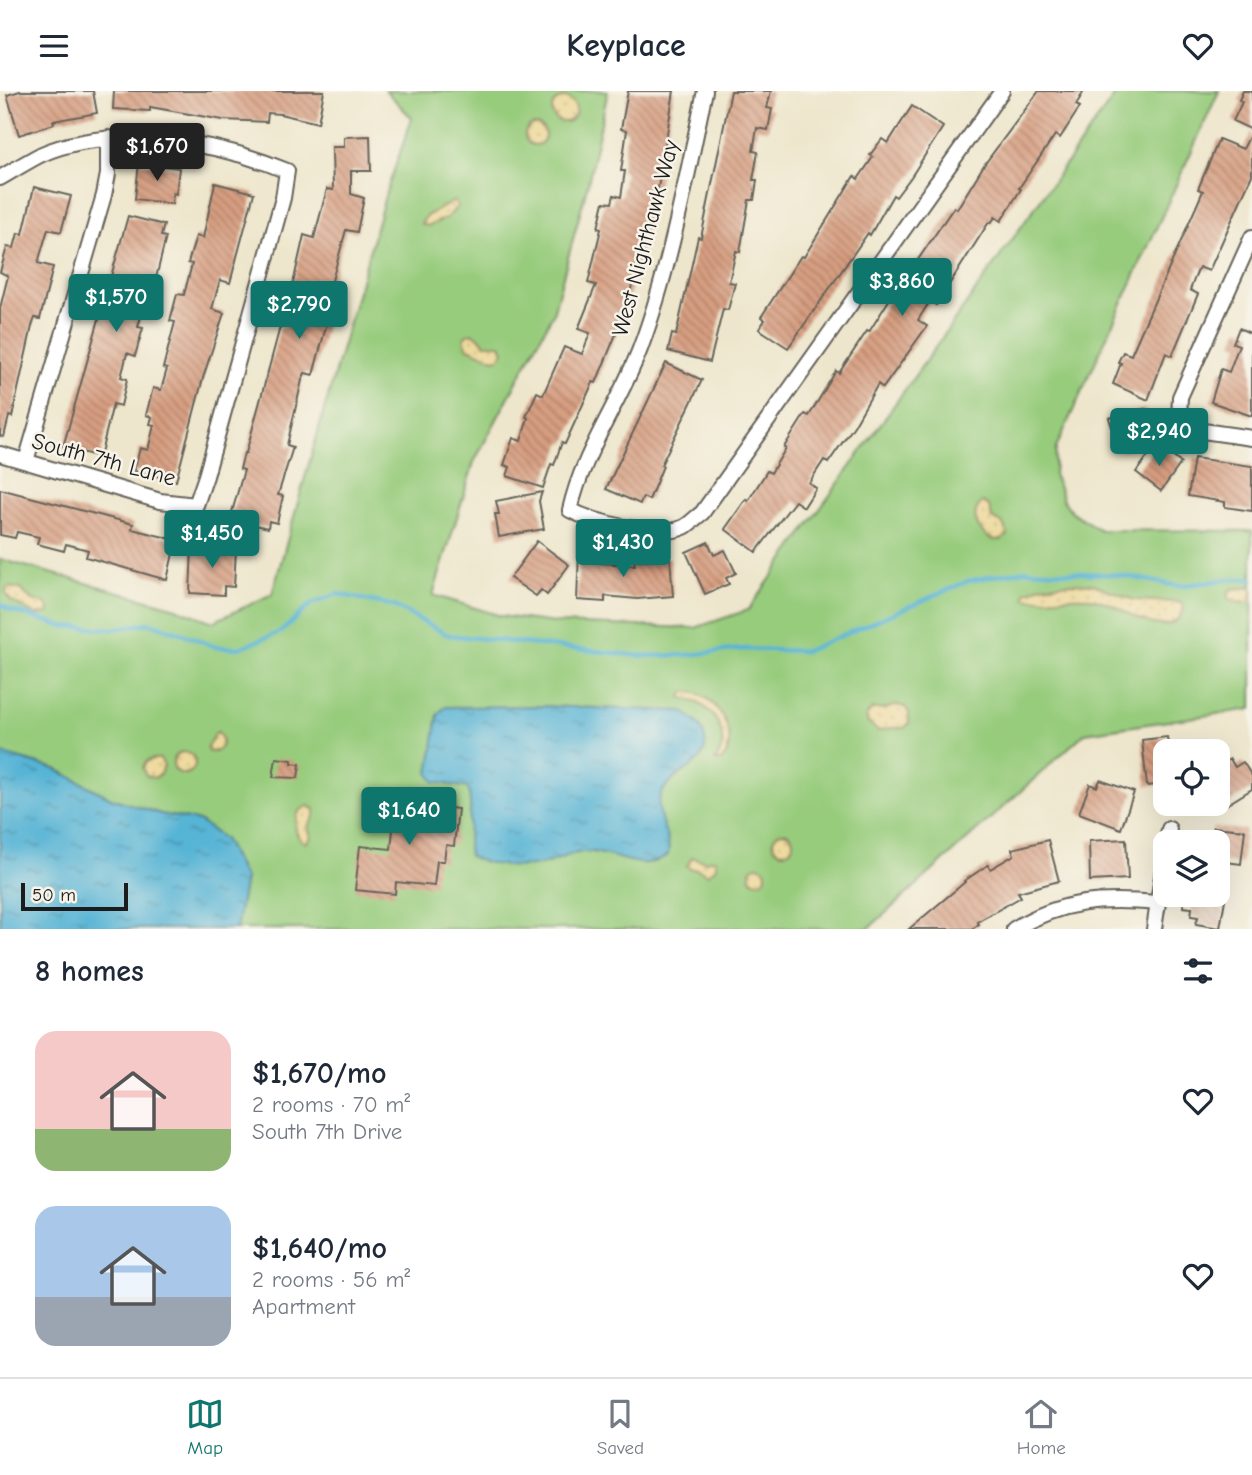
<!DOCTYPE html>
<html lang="en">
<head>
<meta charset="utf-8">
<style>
  :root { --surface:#fff; --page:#f6f6f7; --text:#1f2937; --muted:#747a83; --line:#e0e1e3; --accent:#0f766e }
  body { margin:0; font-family:"Comic Neue",sans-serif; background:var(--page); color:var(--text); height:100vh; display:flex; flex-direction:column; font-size:26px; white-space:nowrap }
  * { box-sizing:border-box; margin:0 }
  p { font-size:23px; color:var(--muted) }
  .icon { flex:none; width:38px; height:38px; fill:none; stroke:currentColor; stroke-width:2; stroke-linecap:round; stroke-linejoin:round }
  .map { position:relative; height:838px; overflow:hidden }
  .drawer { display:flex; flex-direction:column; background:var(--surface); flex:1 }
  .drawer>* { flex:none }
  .fabs { position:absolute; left:1153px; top:648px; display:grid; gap:14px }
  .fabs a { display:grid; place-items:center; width:77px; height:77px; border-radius:14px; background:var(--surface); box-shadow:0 7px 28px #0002; font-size:35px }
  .scale { position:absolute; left:21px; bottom:18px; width:107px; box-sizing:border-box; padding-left:7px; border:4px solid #1c1c1c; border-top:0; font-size:19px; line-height:24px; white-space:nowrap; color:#1c1c1c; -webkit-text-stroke:5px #f7f3e8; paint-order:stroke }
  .price { position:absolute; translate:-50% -60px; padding:0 16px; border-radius:7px; background:var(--accent); color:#fff; font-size:23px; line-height:46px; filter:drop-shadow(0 2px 4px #0008) }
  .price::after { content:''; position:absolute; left:50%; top:42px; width:21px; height:16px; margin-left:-10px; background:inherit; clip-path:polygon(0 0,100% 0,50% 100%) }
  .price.on { background:#222; color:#fff }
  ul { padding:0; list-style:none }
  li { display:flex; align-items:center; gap:21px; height:175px; padding:0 35px }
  li span { display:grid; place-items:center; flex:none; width:196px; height:140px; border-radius:21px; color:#555 }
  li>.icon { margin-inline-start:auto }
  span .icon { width:84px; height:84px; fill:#fffc; stroke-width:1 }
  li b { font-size:30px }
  h2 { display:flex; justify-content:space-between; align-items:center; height:84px; padding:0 35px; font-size:30px }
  header { display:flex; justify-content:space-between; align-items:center; height:91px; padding:0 35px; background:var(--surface); font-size:32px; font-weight:700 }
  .tabs { display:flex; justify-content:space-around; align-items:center; height:98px; border-top:2px solid var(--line); background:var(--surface); font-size:19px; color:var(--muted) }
  .tabs a { display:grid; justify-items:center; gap:4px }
  .tabs .on { color:var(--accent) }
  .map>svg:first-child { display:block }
</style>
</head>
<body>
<header><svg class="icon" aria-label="menu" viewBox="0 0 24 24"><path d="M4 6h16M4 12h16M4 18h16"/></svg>Keyplace<svg class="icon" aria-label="heart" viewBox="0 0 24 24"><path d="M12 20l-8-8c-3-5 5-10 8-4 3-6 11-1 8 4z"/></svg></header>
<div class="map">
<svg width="1252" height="838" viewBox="0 0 1252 838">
  <defs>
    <pattern id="sand-dots" width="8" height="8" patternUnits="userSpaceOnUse" patternTransform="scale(1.75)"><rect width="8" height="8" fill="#eeda9e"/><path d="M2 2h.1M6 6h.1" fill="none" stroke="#ccba88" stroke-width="1.8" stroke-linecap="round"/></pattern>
    <pattern id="water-ripples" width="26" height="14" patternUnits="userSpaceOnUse" patternTransform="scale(1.75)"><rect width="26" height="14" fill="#57b4d5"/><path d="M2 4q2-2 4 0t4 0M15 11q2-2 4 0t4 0" fill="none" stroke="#4792ac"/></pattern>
    <pattern id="building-back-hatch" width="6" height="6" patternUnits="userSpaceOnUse" patternTransform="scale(1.75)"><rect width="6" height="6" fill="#d79e81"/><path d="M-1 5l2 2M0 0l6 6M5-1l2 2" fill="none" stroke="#ae8069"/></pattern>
  </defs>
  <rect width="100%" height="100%" fill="#f7f3e8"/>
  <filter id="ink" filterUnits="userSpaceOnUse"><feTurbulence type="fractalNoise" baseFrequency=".0143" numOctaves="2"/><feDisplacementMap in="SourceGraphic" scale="14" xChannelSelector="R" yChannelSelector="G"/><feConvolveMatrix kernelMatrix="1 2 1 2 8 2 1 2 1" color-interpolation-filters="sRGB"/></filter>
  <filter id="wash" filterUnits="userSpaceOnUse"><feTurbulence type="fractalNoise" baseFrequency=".00686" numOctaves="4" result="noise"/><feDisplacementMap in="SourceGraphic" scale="28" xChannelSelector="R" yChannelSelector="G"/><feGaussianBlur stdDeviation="1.57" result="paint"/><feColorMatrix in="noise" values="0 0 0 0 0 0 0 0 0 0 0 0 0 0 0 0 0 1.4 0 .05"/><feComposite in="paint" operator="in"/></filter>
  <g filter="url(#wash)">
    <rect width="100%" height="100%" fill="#eee6cc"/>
    <!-- green -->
    <polygon fill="#98cc7d" stroke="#5a744c" stroke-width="2" points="386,0 608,0 588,92 553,223 474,371 433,504 501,525 555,532 695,537 748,519 1118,0 1219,0 1056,357 1054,383 1063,409 1072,421 1100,439 1252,440 1252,618 1085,642 868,838 0,838 0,468 173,516 213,531 272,503 385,105 412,27"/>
    <!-- sand -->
    <g fill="url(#sand-dots)" stroke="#857b5d" stroke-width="2">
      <circle cx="564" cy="19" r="12"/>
      <circle cx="535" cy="44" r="10"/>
      <polygon points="454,110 458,115 447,127 428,135 421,133 426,125"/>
      <polygon points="471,242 478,245 485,253 501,253 504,261 501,266 494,268 468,257 464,249 466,244"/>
      <path d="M 983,411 L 989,415 L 992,427 L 1002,432 L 1008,444 L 1001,449 L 994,449 C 979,444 967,423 983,411 Z"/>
      <path d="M 1070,492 L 1093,493 L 1134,509 L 1178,511 L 1182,513 L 1184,518 C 1171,550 1136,526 1117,516 C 1107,511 1096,508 1085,506 C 1067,504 1039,511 1025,507 L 1026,501 L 1041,495 Z"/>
      <polygon points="10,496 20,498 32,509 45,512 49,517 49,522 36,524 11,510 6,504 6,499"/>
      <polygon points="1252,496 1252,512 1236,511 1229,507 1228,502 1232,498"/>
      <path d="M 685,601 C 715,598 744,648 721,670 L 715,670 C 730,650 720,624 698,612 C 692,609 686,609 681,606 Z"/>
      <polygon points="897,614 905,616 909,622 909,633 904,637 892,637 878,640 868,632 866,625 872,618 885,618"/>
      <path d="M 218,641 C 226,651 222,661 209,661 L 207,657 L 215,642 Z"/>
      <circle cx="184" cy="672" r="11"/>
      <path d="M 160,668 L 164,675 L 161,682 L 155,687 L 146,685 L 143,678 C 144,669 152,667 160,668 Z"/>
      <path d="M 308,715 L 315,718 L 315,724 L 308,736 L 311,746 L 306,752 C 293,746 294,732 299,720 Z"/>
      <circle cx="783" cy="751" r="10"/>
      <polygon points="692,766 704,770 716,768 716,776 708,783 697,778 690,778 687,775"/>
      <circle cx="758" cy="783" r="8"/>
    </g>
    <!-- water -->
    <g fill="url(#water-ripples)" stroke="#3a6878" stroke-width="2">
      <path d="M 544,615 L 682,620 C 694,628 703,634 705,649 C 709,679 663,681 659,711 C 657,730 672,746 668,764 C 644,783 618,763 591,761 C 572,759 556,771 538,774 C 519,778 485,774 469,765 C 465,742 474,719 468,697 L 435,691 L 429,683 L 438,623 L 445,616 Z"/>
      <polygon points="0,662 56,678 111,707 161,723 199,730 224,748 245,788 236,838 0,838"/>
    </g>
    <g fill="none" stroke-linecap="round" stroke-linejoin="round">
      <!-- stream -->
      <polyline stroke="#57b4d5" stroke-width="4.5" points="0,513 10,519 62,535 113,538 149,532 178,541 216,556 239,557 281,541 311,513 338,503 394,515 448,544 641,565 687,564 743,558 806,560 968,490 1026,479 1118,484 1179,495 1231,488 1252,488"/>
    </g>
    <g id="blocks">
      <!-- building -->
      <g fill="url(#building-back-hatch)">
        <polygon points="20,0 93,0 97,22 53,30 54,33 19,44 7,4"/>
        <polygon points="114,0 324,0 318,32 280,23 268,22 267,31 223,29 150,16 150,20 113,18"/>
        <polygon points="628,0 674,0 658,97 655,97 626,219 596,292 593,291 565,353 562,351 554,374 551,373 543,397 507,385 510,376 504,374 513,347 521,350 528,327 526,326 537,301 543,304 564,256 582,263 590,242 578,238 596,194 588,192 601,138 598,137 604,111 612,112 614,104 621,106 625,80 621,80 627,39 621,38"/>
        <polygon points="731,0 771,0 767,17 772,18 768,39 757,37 753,60 758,61 753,89 757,89 754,109 749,109 740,161 736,160 729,191 735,192 728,219 723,218 710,271 668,260 672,243 676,244 698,146 701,147"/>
        <polygon points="1039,0 1084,0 1076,14 1080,16 1060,47 1055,44 1019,97 1021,98 1001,130 995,126 991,132 989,131 936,214 930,210 918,229 927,235 883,297 878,293 854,335 828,372 824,369 809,392 816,397 804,416 795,410 756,461 725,438 746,408 748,410 767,380 771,382 786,357 784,356 805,323 809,325 836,280 839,282 867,240 869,241 913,171 915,173 954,116 957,118 984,74"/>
        <polygon points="1243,0 1252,0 1252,39 1233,30 1242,11 1239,9"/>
        <polygon points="912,15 943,36 911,86 896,106 893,104 870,144 868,142 788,257 759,238 765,229 761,226 801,165 804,166 854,85 858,88 873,66 870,64 882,48 888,52"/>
        <polygon points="1252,40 1252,84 1209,180 1199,176 1190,199 1198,203 1172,265 1166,262 1148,309 1113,293 1121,272 1118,271 1123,261 1131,264 1203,100 1198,98 1219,48 1243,58"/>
        <polygon points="370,45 371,80 351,80 351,103 364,107 357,141 346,139 331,193 329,193 323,220 330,221 313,284 305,282 302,289 287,354 293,356 278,404 283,405 277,432 269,430 268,437 230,428 244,379 240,378 244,362 246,362 280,236 283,237 304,144 314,147 327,98 333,99 332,56 344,56 344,46"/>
        <polygon points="139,72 179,77 176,103 173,102 172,113 135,108"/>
        <polygon points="215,92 254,102 230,192 220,189 212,218 224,222 203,287 176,390 134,380 140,357 148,359 154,334 150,333 152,326 146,324 153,297 161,299 167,278 163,277 175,231 170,230 177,203 184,204 192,173 188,172 196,145 203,147"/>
        <polygon points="34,96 71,105 61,141 48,138 38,172 53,176 40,228 35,227 32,235 12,326 9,325 4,346 0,345 0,217 8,185 0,181 7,156 14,157 18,142 23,143"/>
        <polygon points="128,125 164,134 161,145 166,146 149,216 144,215 138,236 143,237 135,265 127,262 124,275 121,286 127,288 121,315 113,313 100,366 63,356"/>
        <polygon points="1239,237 1252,243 1252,325 1211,311 1221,278 1229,281 1239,254 1233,252"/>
        <polygon points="666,272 702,289 661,374 663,375 649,409 643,406 640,413 606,398"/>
        <polygon points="1145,318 1153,352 1120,360 1109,327"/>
        <polygon points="1157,353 1181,372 1161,400 1136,381"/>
        <polygon points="1194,367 1252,375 1252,420 1225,416 1225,411 1188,405"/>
        <polygon points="0,398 133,433 132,438 176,449 167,489 86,466 88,459 66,453 64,460 37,453 39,446 17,441 15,447 0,444"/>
        <polygon points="542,401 539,410 544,438 499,446 495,423 499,423 496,410"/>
        <polygon points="537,450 569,474 547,504 541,499 536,505 510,487"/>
        <polygon points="708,451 714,464 725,459 736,482 726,487 729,493 705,503 686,461"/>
        <polygon points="192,456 236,458 234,496 224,495 224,504 190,502"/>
        <polygon points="579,460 600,461 600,472 635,474 634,470 670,467 673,505 637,508 605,505 605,511 577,509"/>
        <polygon points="1167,646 1169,660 1166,660 1166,693 1147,695 1142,649"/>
        <polygon points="276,667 292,669 292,672 300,673 298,687 273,686"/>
        <polygon points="1230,668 1235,676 1243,671 1252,685 1252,698 1218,719 1218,676"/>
        <polygon points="1100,689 1134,701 1121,738 1079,722 1090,693 1097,696"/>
        <polygon points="421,703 444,706 443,716 458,718 454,755 446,754 444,770 437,770 434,795 396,791 395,803 355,799 360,755 391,758 396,710 420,713"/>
        <polygon points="1213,736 1245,739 1241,773 1218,770 1218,751 1211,751"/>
        <polygon points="1126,748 1128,788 1090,790 1089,750"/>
        <polygon points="1048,749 1059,790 1018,801 1021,806 977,831 979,833 972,838 909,838 965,791 964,790 988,774 990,778 1014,764 1012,758"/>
        <polygon points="1185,803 1226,803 1220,837 1196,833 1198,826 1191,825 1192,817 1183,816"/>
      </g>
    </g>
  </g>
  <g filter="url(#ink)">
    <use href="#blocks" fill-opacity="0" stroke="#66635a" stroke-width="2"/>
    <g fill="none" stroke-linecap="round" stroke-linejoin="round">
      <!-- street casing -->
      <g stroke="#66635a" stroke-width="18">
        <g id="street">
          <path d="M 705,0 C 687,84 670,178 640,258 C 619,313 583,361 570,419 C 593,431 660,448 684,436 C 690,433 696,426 702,422 L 1002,0"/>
          <path d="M 0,87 C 14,79 28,70 42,63 C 113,32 218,51 287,80 L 283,107 L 206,385 L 196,414 L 160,410 L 0,363"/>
          <polyline points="1252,146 1180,306 1179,328 1196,339 1252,347"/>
          <polyline points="26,370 104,104 108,83 108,47"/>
          <polyline points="1167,751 1169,738"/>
          <path d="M 1014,838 C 1062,809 1103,807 1157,812"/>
          <polyline points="1154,838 1166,759"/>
        </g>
      </g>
      <!-- street -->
      <use href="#street" stroke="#fff" stroke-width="14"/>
    </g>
  </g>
  <g text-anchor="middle" stroke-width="5" stroke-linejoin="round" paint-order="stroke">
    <!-- street labels -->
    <g font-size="23" fill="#1c1c1c" stroke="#f7f3e8">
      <text transform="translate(645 147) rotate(-75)" y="8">West Nighthawk Way</text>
      <text transform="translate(104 368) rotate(15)" y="8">South 7th Lane</text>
    </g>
  </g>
</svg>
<div class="fabs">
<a><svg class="icon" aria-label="locate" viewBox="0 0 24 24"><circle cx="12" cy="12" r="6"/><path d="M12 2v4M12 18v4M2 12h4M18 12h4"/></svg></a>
<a><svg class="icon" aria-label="layers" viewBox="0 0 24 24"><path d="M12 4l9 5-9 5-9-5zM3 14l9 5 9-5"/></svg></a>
</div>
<div class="scale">50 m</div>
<b class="price on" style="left:157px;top:92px">$1,670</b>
<b class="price" style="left:902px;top:227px">$3,860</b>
<b class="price" style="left:116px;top:243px">$1,570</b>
<b class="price" style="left:299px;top:250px">$2,790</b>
<b class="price" style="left:1159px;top:377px">$2,940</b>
<b class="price" style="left:212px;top:479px">$1,450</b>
<b class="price" style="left:623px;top:488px">$1,430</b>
<b class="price" style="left:409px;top:756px">$1,640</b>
</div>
<section class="drawer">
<h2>8 homes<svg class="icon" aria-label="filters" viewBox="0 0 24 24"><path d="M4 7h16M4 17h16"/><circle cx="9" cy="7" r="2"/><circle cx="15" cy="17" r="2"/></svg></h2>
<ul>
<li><span style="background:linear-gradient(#f6c9c9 70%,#8fb573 0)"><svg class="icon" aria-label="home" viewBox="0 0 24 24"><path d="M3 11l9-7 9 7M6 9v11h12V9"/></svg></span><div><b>$1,670/mo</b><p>2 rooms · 70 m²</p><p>South 7th Drive</p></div><svg class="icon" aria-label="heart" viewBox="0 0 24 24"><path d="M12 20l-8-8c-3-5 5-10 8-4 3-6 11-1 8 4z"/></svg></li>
<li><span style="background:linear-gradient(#a9c7e8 65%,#9aa5b1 0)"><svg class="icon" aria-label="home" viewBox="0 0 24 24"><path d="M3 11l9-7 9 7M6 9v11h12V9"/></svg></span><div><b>$1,640/mo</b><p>2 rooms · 56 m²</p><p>Apartment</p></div><svg class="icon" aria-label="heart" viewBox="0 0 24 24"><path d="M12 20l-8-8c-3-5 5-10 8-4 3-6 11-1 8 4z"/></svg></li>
</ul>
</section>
<nav class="tabs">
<a class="on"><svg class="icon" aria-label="map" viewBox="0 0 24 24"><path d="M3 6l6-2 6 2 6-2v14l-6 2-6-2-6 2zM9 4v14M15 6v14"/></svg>Map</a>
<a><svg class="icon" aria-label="saved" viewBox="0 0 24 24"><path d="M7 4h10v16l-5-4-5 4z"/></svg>Saved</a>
<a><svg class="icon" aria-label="home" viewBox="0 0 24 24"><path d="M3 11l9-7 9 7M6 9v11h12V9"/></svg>Home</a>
</nav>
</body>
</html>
